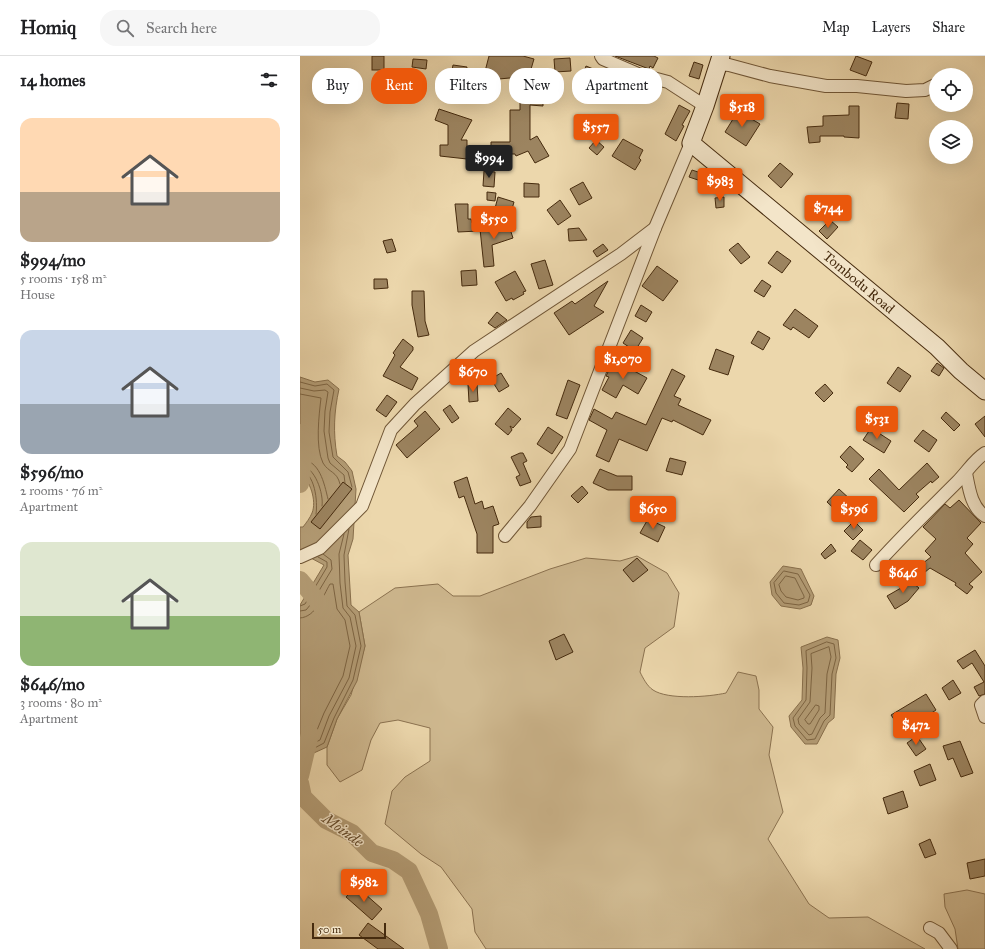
<!DOCTYPE html>
<html lang="en">
<head>
<meta charset="utf-8">
<style>
  :root { --surface:#fff; --page:#f6f6f6; --text:#202124; --muted:#757577; --line:#e0e0e0; --accent:#ea580c }
  body { margin:0; font-family:"IM FELL Great Primer",serif; background:var(--page); color:var(--text); height:100vh; display:flex; flex-direction:column; font-size:15px; white-space:nowrap }
  * { box-sizing:border-box; margin:0 }
  p { font-size:13px; color:var(--muted) }
  .icon { flex:none; width:22px; height:22px; fill:none; stroke:currentColor; stroke-width:2; stroke-linecap:round; stroke-linejoin:round }
  .map { position:relative; flex:1; overflow:hidden }
  .side { display:flex; flex-direction:column; background:var(--surface); width:300px }
  .side>* { flex:none }
  .top-card { position:absolute; left:12px; top:12px; width:380px; height:36px; display:flex; gap:8px }
  .controls { position:absolute; left:629px; top:12px; display:grid; gap:8px }
  .controls a { display:grid; place-items:center; width:44px; height:44px; border-radius:50%; background:var(--surface); box-shadow:0 4px 16px #0002; font-size:20px }
  .scale { position:absolute; left:12px; bottom:10px; width:74px; box-sizing:border-box; padding-left:4px; border:2px solid #462b0e; border-top:0; font-size:11px; line-height:14px; white-space:nowrap; color:#462b0e; -webkit-text-stroke:3px #f3e5c9; paint-order:stroke }
  .price { position:absolute; translate:-50% -34px; padding:0 9px; border-radius:4px; background:var(--accent); color:#fff; font-size:13px; line-height:26px; filter:drop-shadow(0 1px 2px #0008) }
  .price::after { content:''; position:absolute; left:50%; top:24px; width:12px; height:9px; margin-left:-6px; background:inherit; clip-path:polygon(0 0,100% 0,50% 100%) }
  .price.selected { background:#222; color:#fff }
  ul { padding:0; list-style:none }
  li { display:grid; align-content:center; gap:8px; height:212px; padding:0 20px }
  li span { display:grid; place-items:center; height:124px; border-radius:12px; color:#555 }
  li>.icon { margin-inline-start:auto }
  span .icon { width:72px; height:72px; fill:#fffc; stroke-width:1 }
  li b { font-size:17px }
  h2 { display:flex; justify-content:space-between; align-items:center; height:48px; padding:0 20px; font-size:17px }
  .tag { padding:0 14px; border-radius:16px; background:var(--surface); box-shadow:0 4px 16px #0002; font-size:14px; line-height:36px }
  .tag.selected { background:var(--accent); color:#fff }
  header { display:flex; align-items:center; gap:24px; box-sizing:border-box; height:56px; padding:0 20px; background:var(--surface); border-bottom:1px solid var(--line) }
  header strong { font-size:19px }
  nav { display:flex; gap:22px; margin-inline-start:auto; font-size:14px }
  .search { width:280px; height:36px; background:var(--page); display:flex; align-items:center; gap:10px; box-sizing:border-box; padding:0 14px; border-radius:16px; color:var(--muted); font-size:15px }
  main { display:flex; flex:1; min-height:0 }
  .map>svg:first-child { display:block }
</style>
</head>
<body>
<header>
<strong>Homiq</strong>
<div class="search"><svg class="icon" aria-label="search" viewBox="0 0 24 24"><circle cx="10" cy="10" r="6"/><path d="M15 15l6 6"/></svg>Search here</div>
<nav><a>Map</a><a>Layers</a><a>Share</a></nav>
</header>
<main>
<section class="side">
<h2>14 homes<svg class="icon" aria-label="filters" viewBox="0 0 24 24"><path d="M4 7h16M4 17h16"/><circle cx="9" cy="7" r="2"/><circle cx="15" cy="17" r="2"/></svg></h2>
<ul>
<li><span style="background:linear-gradient(#ffd9b3 60%,#b9a48a 0)"><svg class="icon" aria-label="home" viewBox="0 0 24 24"><path d="M3 11l9-7 9 7M6 9v11h12V9"/></svg></span><div><b>$994/mo</b><p>5 rooms · 158 m²</p><p>House</p></div></li>
<li><span style="background:linear-gradient(#c9d6e8 60%,#9aa5b1 0)"><svg class="icon" aria-label="home" viewBox="0 0 24 24"><path d="M3 11l9-7 9 7M6 9v11h12V9"/></svg></span><div><b>$596/mo</b><p>2 rooms · 76 m²</p><p>Apartment</p></div></li>
<li><span style="background:linear-gradient(#dfe7d0 60%,#8fb573 0)"><svg class="icon" aria-label="home" viewBox="0 0 24 24"><path d="M3 11l9-7 9 7M6 9v11h12V9"/></svg></span><div><b>$646/mo</b><p>3 rooms · 80 m²</p><p>Apartment</p></div></li>
</ul>
</section>
<div class="map">
<svg width="685" height="893" viewBox="0 0 685 893">
  <rect width="100%" height="100%" fill="#ecd7ac"/>
  <filter id="stains"><feTurbulence type="fractalNoise" baseFrequency=".005" numOctaves="4"/><feColorMatrix values="0 0 0 0 .2 0 0 0 0 .09 0 0 0 0 .02 0 0 0 .5 -.17"/></filter>
  <radialGradient id="worn" r=".72"><stop offset=".6" stop-color="#630" stop-opacity="0"/><stop offset="1" stop-color="#630" stop-opacity=".3"/></radialGradient>
  <!-- green -->
  <g fill="#d0ba91" stroke="#8b7250">
    <path d="M 337,500 L 367,517 L 379,537 L 374,571 L 345,592 L 340,616 C 343,622 347,630 353,634 C 368,644 408,641 426,637 L 438,616 L 456,620 L 459,634 L 459,653 L 473,671 L 469,699 L 483,756 L 468,783 L 509,848 L 529,862 L 568,861 L 625,893 L 186,893 L 175,876 L 172,853 L 141,811 L 121,798 L 85,768 L 92,735 L 105,721 L 130,705 L 130,672 L 98,664 L 80,667 L 71,684 L 62,714 L 40,726 L 27,709 L 27,691 L 37,663 L 51,639 L 65,590 L 59,556 L 95,532 L 138,528 L 153,540 L 180,540 L 250,513 L 286,502 L 320,505 Z"/>
    <polygon points="667,834 685,838 685,893 658,893 655,873 645,851 644,838"/>
  </g>
  <!-- water -->
  <g fill="#b49d76" stroke="#886f4c">
    <path d="M 0,321 L 15,326 L 28,324 L 39,333 C 34,356 33,376 37,400 L 45,406 L 52,415 L 56,433 L 53,483 L 48,499 L 51,549 L 59,556 L 65,590 L 57,625 L 37,663 L 27,691 L 5,701 L 0,699 L 0,549 L 24,509 L 9,501 L 0,506 L 0,471 L 3,471 C 6,467 10,462 12,457 C 17,445 10,424 0,417 Z"/>
    <polygon points="483,510 501,513 514,540 511,549 500,553 481,550 472,539 470,526"/>
    <polygon points="527,581 538,584 540,602 536,618 534,662 528,667 517,688 505,688 491,671 489,660 502,644 503,612 501,591"/>
  </g>
  <g fill="none" stroke-linecap="round" stroke-linejoin="round">
    <!-- shore -->
    <g stroke="#7d6442" stroke-width="1">
      <polyline points="0,326 15,330 27,328 34,334 30,356 29,376 33,401 48,416 52,431"/>
      <polyline points="0,332 14,335 25,334 28,336 25,355 24,375 28,402 30,407 44,419 45,427"/>
      <path d="M 0,338 L 21,342 C 19,359 15,391 23,407 C 29,417 37,415 40,428"/>
      <path d="M 0,403 C 20,404 24,427 28,443"/>
      <path d="M 0,409 C 15,410 24,438 22,450"/>
      <path d="M 0,414 C 15,416 18,446 16,458"/>
      <polygon points="484,515 498,518 510,539 508,546 499,549 484,547 476,537 474,527"/>
      <polygon points="486,520 495,522 504,540 504,542 498,544 486,541 481,535 479,529"/>
      <polyline points="0,550 5,548 27,511 27,506 18,501"/>
      <polyline points="0,555 6,554 11,548 32,513 31,504 23,498"/>
      <path d="M 0,562 C 16,561 23,540 30,528 L 33,528 L 37,553 L 45,564 L 50,590 L 43,620 L 24,657 L 15,679 L 5,685 L 0,685"/>
      <polygon points="527,586 534,588 536,602 532,618 530,659 524,665 515,683 507,684 495,670 493,662 506,644 507,612 506,595"/>
      <polygon points="529,591 531,601 527,618 525,657 520,662 512,678 509,679 499,668 498,663 510,646 512,612 511,598"/>
      <polygon points="516,649 519,650 519,654 510,668 508,668 505,664"/>
      <polyline points="0,691 5,691 20,684 29,660 49,622 56,590 50,561 43,552 40,527 39,498 44,478"/>
      <polyline points="0,696 5,697 24,687 34,662 53,624 61,590 55,559 47,550 45,526 44,499 49,473"/>
    </g>
    <!-- river -->
    <g stroke="#b49d76" stroke-width="18">
      <polyline points="0,377 3,402 0,428"/>
      <polyline points="0,524 25,554"/>
      <polyline points="0,720 10,678"/>
      <polyline points="0,727 3,741 26,764 52,777 72,797 93,804 109,815 129,858 139,893"/>
    </g>
  </g>
  <!-- building -->
  <g fill="#9c8460" stroke="#462b0e">
    <rect x="72" y="0" width="12" height="14"/>
    <polygon points="189,0 223,0 234,3 226,30 243,30 243,50 230,49 230,84 237,80 249,100 235,107 228,95 216,100 215,98 191,98 191,86 210,86 210,54 220,54 220,21 199,23 197,31 182,27"/>
    <polygon points="315,0 354,0 358,2 353,12 350,10 349,13"/>
    <polygon points="556,0 572,6 566,20 550,14"/>
    <polygon points="270,2 271,15 255,16 254,3"/>
    <polygon points="113,3 127,4 126,13 112,11"/>
    <polygon points="394,6 403,9 399,23 389,20"/>
    <polygon points="153,9 167,11 164,29 166,30 160,45 142,39 148,23 150,24"/>
    <polygon points="286,10 303,17 294,38 278,31"/>
    <polygon points="597,47 609,48 608,63 595,62"/>
    <polygon points="379,49 390,55 382,69 384,70 376,85 365,78"/>
    <polygon points="549,50 559,50 559,82 544,81 544,80 520,80 520,86 509,87 507,71 523,70 523,60 549,59"/>
    <polygon points="139,53 172,64 161,84 167,84 167,103 140,100 140,89 148,89 148,69 135,64"/>
    <polygon points="438,55 460,68 446,90 425,76"/>
    <polygon points="323,83 343,94 339,102 341,104 335,114 312,100"/>
    <polygon points="296,84 304,91 297,99 289,92"/>
    <polygon points="480,107 493,118 481,132 468,120"/>
    <polygon points="392,114 401,117 398,124 389,121"/>
    <polygon points="184,115 195,116 194,131 183,130"/>
    <polygon points="283,126 292,142 279,149 270,133"/>
    <polygon points="224,127 239,128 239,141 224,141"/>
    <polygon points="187,136 196,137 195,145 187,144"/>
    <polygon points="198,141 214,146 210,160 194,156"/>
    <polygon points="424,141 424,151 416,152 415,142"/>
    <polygon points="260,144 271,160 258,169 247,154"/>
    <polygon points="155,148 168,148 168,163 171,163 172,167 178,167 179,175 158,176"/>
    <polygon points="207,164 213,182 192,189 194,210 184,211 180,173"/>
    <polygon points="530,164 538,171 527,183 519,175"/>
    <polygon points="279,172 287,184 269,185 268,173"/>
    <polygon points="92,183 96,195 87,197 83,185"/>
    <polygon points="438,187 450,201 441,208 429,194"/>
    <polygon points="303,188 308,194 297,201 293,195"/>
    <polygon points="477,195 491,205 482,217 468,207"/>
    <polygon points="245,204 253,229 239,233 231,208"/>
    <polygon points="357,210 378,225 363,245 342,230"/>
    <polygon points="176,214 177,229 162,230 161,215"/>
    <polygon points="215,215 226,235 223,236 224,238 213,244 212,242 206,245 195,226"/>
    <polygon points="74,223 87,223 88,232 74,233"/>
    <polygon points="462,224 471,230 464,241 454,235"/>
    <polygon points="308,225 294,250 304,256 269,279 254,257 272,245 275,248"/>
    <polygon points="112,235 124,235 125,265 129,279 118,281 112,249"/>
    <polygon points="341,249 352,256 346,266 335,260"/>
    <polygon points="495,253 518,270 509,282 493,271 491,274 483,269"/>
    <polygon points="197,256 207,264 195,272 188,267"/>
    <polygon points="331,274 343,282 335,295 323,287"/>
    <polygon points="458,275 470,282 463,294 451,287"/>
    <polygon points="103,283 113,291 113,294 100,311 118,322 112,334 83,320 95,299 93,297"/>
    <polygon points="416,293 434,300 428,319 409,313"/>
    <polygon points="314,304 347,322 338,338 323,329 316,342 302,334 309,321 306,320"/>
    <polygon points="637,307 644,312 639,320 631,315"/>
    <polygon points="598,311 611,320 600,336 587,327"/>
    <polygon points="372,313 385,320 374,340 381,343 378,349 411,364 403,379 373,364 372,366 362,362 347,395 319,383 309,406 296,400 307,374 289,364 294,353 312,363 316,356 346,369"/>
    <polygon points="201,317 209,330 199,336 191,323"/>
    <polygon points="268,324 280,329 267,363 256,359"/>
    <polygon points="168,328 177,328 178,345 169,346"/>
    <polygon points="525,328 533,337 524,346 515,337"/>
    <polygon points="87,339 97,346 86,361 76,354"/>
    <polygon points="150,349 159,362 152,367 143,354"/>
    <polygon points="208,352 221,363 213,372 210,370 212,374 208,379 195,368"/>
    <polygon points="125,355 140,373 107,402 96,389 118,370 114,365"/>
    <polygon points="646,356 660,369 654,375 641,362"/>
    <polygon points="685,360 685,381 675,368"/>
    <polygon points="248,371 263,381 252,398 237,388"/>
    <polygon points="571,372 591,385 584,397 563,384"/>
    <polygon points="623,374 637,384 629,396 614,385"/>
    <polygon points="550,390 564,403 552,416 546,411 548,409 540,401"/>
    <polygon points="220,397 223,397 227,405 223,407 231,426 220,430 216,421 220,419 211,401"/>
    <polygon points="370,402 386,406 382,419 366,415"/>
    <polygon points="627,407 639,421 632,427 631,425 616,438 619,441 604,456 569,423 579,413 599,434"/>
    <polygon points="300,413 317,420 332,420 332,434 308,434 293,427"/>
    <polygon points="167,421 175,448 182,445 184,453 193,450 199,468 193,470 193,497 177,497 177,478 164,440 159,442 154,426"/>
    <polygon points="43,426 52,433 20,473 11,466"/>
    <polygon points="282,430 288,437 278,447 271,440"/>
    <polygon points="539,433 552,445 540,458 527,446"/>
    <polygon points="659,444 681,467 667,482 673,488 665,497 682,516 669,528 673,531 667,538 655,529 656,527 630,512 619,521 614,514 631,501 625,495 636,483 623,471 645,448 650,452"/>
    <polygon points="241,460 241,471 227,472 227,466 231,461"/>
    <polygon points="348,463 365,471 358,486 340,477"/>
    <polygon points="554,465 563,474 553,484 544,475"/>
    <polygon points="560,484 572,494 563,504 551,495"/>
    <polygon points="531,488 536,495 525,503 521,498"/>
    <polygon points="337,502 348,514 333,526 323,514"/>
    <polygon points="608,523 619,532 608,545 595,553 587,540 601,532"/>
    <polygon points="264,578 273,596 256,604 249,585"/>
    <polygon points="675,594 685,610 685,638 679,640 674,631 684,626 672,607 663,613 657,605"/>
    <polygon points="653,624 661,637 649,644 642,632"/>
    <polygon points="626,638 636,654 624,662 621,658 600,672 591,659"/>
    <polygon points="617,680 626,693 616,700 607,687"/>
    <polygon points="660,685 673,717 661,721 653,702 648,704 643,690"/>
    <polygon points="630,708 636,724 620,730 614,715"/>
    <polygon points="603,735 608,751 588,758 583,742"/>
    <polygon points="630,783 636,798 625,802 619,788"/>
    <polygon points="685,803 685,820 670,823 667,807"/>
    <polygon points="56,830 82,853 72,864 46,841"/>
    <polygon points="68,867 104,893 78,893 59,879"/>
  </g>
  <g fill="none" stroke-linecap="round" stroke-linejoin="round">
    <!-- street casing -->
    <g stroke="#705636" stroke-width="14">
      <g id="street">
        <polyline points="301,0 303,3 338,18 368,26 405,50"/>
        <polyline points="418,8 429,9 470,20 526,30 557,30 606,35 625,34 635,29"/>
        <path d="M 666,417 C 669,432 671,451 685,460"/>
        <polyline points="205,480 230,450 270,393 355,172 391,87"/>
        <polyline points="0,501 20,492 62,450 91,374 115,348 174,295 321,198 355,172"/>
        <path d="M 576,509 C 602,480 630,453 657,426 C 667,416 674,404 685,397"/>
        <polyline points="685,645 681,649 685,661"/>
        <polyline points="630,872 639,877 651,893"/>
      </g>
    </g>
    <!-- secondary casing -->
    <g stroke="#462b0e" stroke-width="19">
      <polyline id="secondary" points="421,0 405,50 391,87 637,291 661,315 685,335"/>
    </g>
    <!-- street -->
    <use href="#street" stroke="#f3e5c9" stroke-width="12"/>
    <!-- secondary -->
    <use href="#secondary" stroke="#f3e5c9" stroke-width="17"/>
  </g>
  <g text-anchor="middle" stroke-width="3" stroke-linejoin="round" paint-order="stroke">
    <!-- street labels -->
    <g font-size="14" fill="#462b0e" stroke="#f3e5c9">
      <text transform="translate(559 226) rotate(40)" y="5">Tombodu Road</text>
    </g>
    <!-- water labels -->
    <g font-size="15" font-style="italic" fill="#624828" stroke="#f3e5c9">
      <text transform="translate(43 774) rotate(36)" y="5">Moinde</text>
    </g>
  </g>
  <rect width="100%" height="100%" filter="url(#stains)"/>
  <rect width="100%" height="100%" fill="url(#worn)"/>
</svg>
<div class="controls">
<a><svg class="icon" aria-label="locate" viewBox="0 0 24 24"><circle cx="12" cy="12" r="6"/><path d="M12 2v4M12 18v4M2 12h4M18 12h4"/></svg></a>
<a><svg class="icon" aria-label="layers" viewBox="0 0 24 24"><path d="M12 4l9 5-9 5-9-5zM3 14l9 5 9-5"/></svg></a>
</div>
<div class="scale">50 m</div>
<b class="price" style="left:442px;top:72px">$518</b>
<b class="price" style="left:296px;top:92px">$557</b>
<b class="price selected" style="left:189px;top:123px">$994</b>
<b class="price" style="left:420px;top:146px">$983</b>
<b class="price" style="left:528px;top:173px">$744</b>
<b class="price" style="left:194px;top:184px">$550</b>
<b class="price" style="left:323px;top:324px">$1,070</b>
<b class="price" style="left:173px;top:337px">$670</b>
<b class="price" style="left:577px;top:384px">$531</b>
<b class="price" style="left:353px;top:474px">$650</b>
<b class="price" style="left:554px;top:474px">$596</b>
<b class="price" style="left:603px;top:538px">$646</b>
<b class="price" style="left:616px;top:690px">$472</b>
<b class="price" style="left:64px;top:847px">$982</b>
<div class="top-card">
<a class="tag">Buy</a>
<a class="tag selected">Rent</a>
<a class="tag">Filters</a>
<a class="tag">New</a>
<a class="tag">Apartment</a>
</div>
</div>
</main>
</body>
</html>
